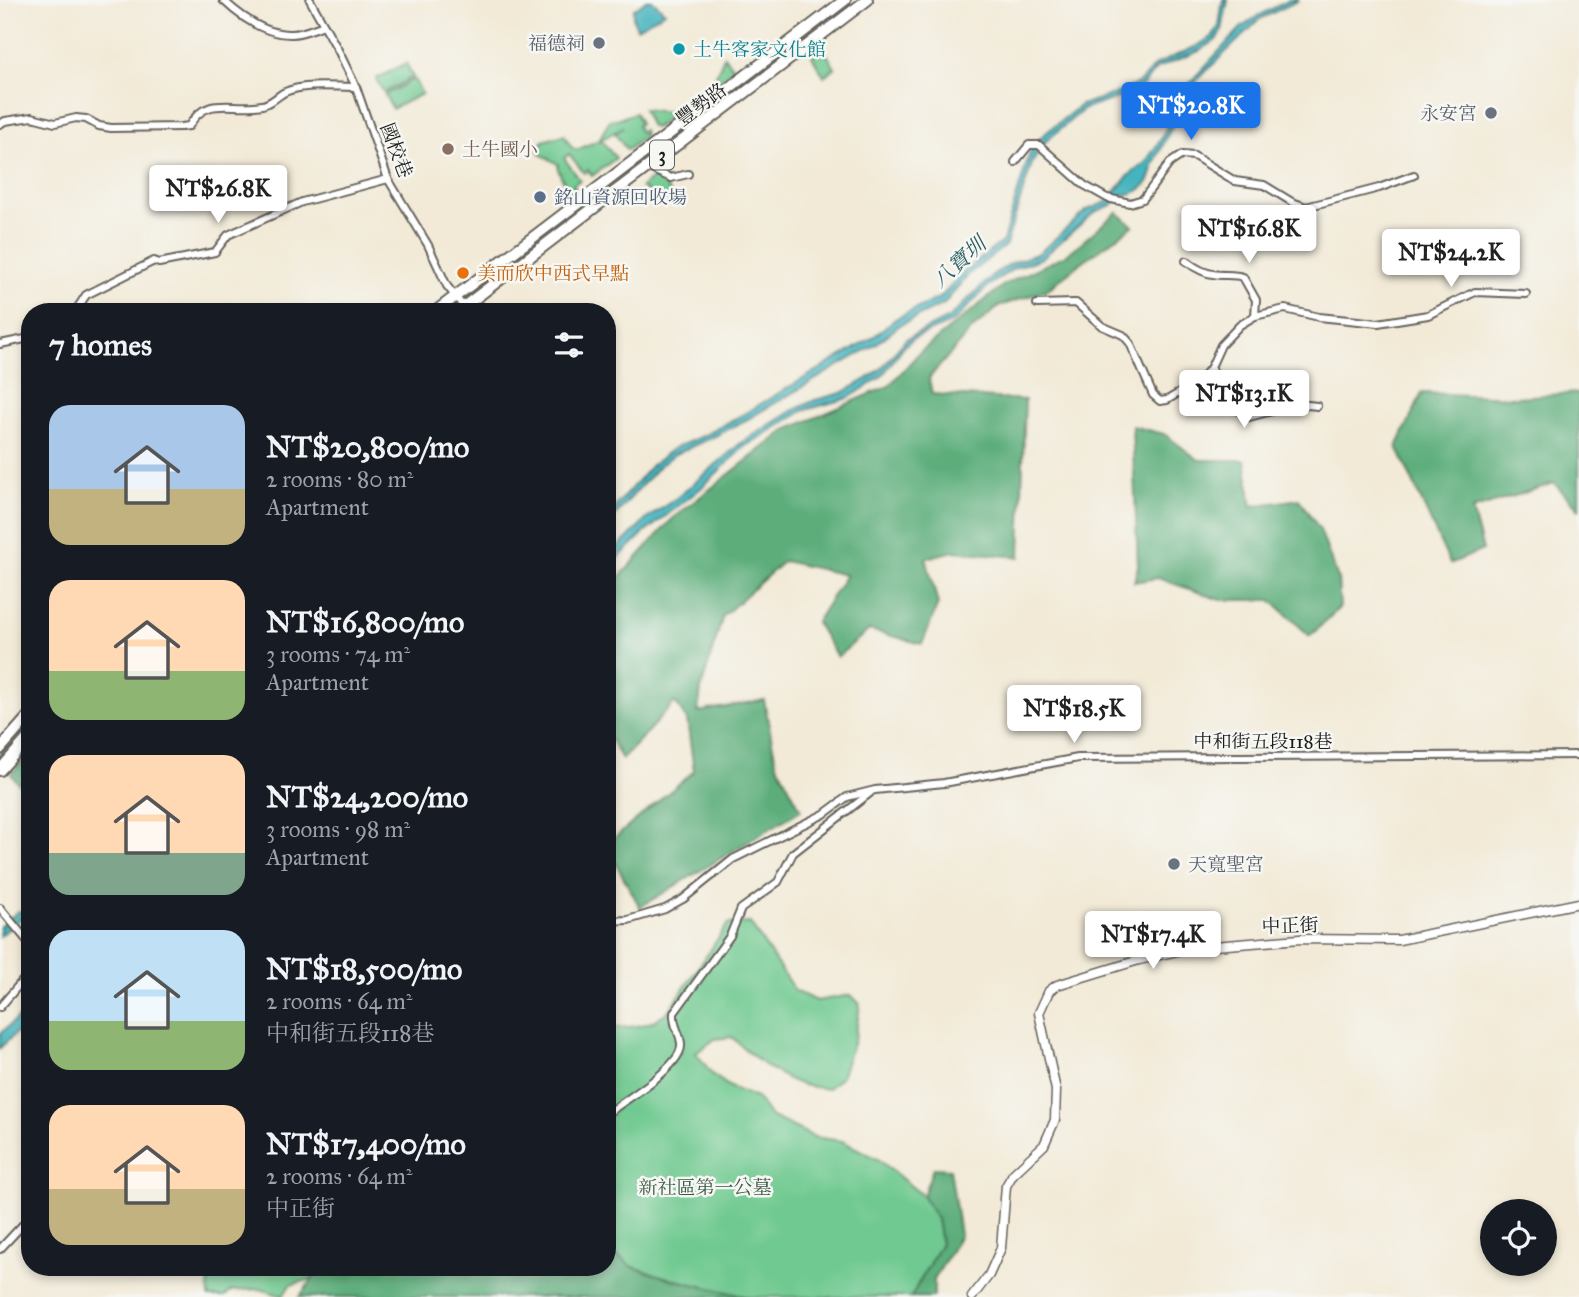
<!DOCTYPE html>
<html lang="en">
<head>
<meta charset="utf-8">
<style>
  :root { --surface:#171b24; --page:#20242c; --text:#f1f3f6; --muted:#9ea1a6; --accent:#1a73e8 }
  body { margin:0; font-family:"IM FELL Great Primer","Noto Serif TC",serif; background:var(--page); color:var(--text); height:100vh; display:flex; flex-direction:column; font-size:26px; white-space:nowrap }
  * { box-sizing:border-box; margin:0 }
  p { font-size:23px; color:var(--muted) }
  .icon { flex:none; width:38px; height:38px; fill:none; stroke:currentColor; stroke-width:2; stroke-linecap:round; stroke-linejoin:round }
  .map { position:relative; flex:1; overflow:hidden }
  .side { position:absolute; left:21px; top:303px; width:595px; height:973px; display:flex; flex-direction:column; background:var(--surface); border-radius:28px; box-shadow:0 4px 10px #0003 }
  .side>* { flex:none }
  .buttons { position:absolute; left:1480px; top:1199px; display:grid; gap:14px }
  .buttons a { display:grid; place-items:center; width:77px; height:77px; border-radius:50%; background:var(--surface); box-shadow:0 4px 10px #0003; font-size:35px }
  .price { position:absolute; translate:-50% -60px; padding:0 16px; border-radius:7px; background:#fff; color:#222; font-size:23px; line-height:46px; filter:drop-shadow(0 2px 4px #0008) }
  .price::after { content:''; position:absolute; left:50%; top:42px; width:21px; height:16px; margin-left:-10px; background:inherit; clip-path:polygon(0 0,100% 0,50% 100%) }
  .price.selected { background:var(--accent); color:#fff }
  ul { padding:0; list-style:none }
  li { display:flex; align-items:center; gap:21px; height:175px; padding:0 28px }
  li span { display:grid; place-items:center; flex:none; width:196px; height:140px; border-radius:21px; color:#555 }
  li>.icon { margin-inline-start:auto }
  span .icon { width:84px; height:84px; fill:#fffc; stroke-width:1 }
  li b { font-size:30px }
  h2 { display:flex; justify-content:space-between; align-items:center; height:84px; padding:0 28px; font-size:30px }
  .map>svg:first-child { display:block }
</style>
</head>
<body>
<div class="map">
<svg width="1579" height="1297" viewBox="0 0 1579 1297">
  <rect width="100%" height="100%" fill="#f6f6f2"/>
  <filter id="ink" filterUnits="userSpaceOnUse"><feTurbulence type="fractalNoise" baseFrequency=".0143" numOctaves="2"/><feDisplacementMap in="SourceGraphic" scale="14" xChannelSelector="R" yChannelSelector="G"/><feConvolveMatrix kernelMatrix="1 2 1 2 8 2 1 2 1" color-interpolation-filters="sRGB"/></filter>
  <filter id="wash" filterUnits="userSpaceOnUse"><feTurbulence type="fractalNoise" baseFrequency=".00686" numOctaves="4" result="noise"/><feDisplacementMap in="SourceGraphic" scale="28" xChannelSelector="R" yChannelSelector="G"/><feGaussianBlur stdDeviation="1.57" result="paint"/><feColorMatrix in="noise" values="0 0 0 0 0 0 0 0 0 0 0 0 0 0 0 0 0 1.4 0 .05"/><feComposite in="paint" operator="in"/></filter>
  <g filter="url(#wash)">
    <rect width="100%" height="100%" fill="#f2ead7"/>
    <!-- green -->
    <g fill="#6fc990" stroke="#467256" stroke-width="2">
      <polygon points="823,48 835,68 824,76 812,56"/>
      <polygon points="724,56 734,69 712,86"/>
      <polygon points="406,63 413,77 384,93 376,79"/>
      <polygon points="414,79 422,94 392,109 385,95"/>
      <polygon points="682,105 686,106 655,128 651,127 643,109 667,112"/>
      <polygon points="635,113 640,123 637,126 640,132 643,130 644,136 627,150 615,134 623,127 601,140 616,158 592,176 588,170 584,173 569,154 564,158 580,180 573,185 576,189 569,195 558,169 558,164 540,154 537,148 543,141 564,135 572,148 577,150 599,140 609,121 623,117 624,119 624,117"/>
      <path d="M 655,176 L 668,180 L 666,186 L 672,197 C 655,204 653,193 641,187 Z"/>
      <path d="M 750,923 L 795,991 L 816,1001 L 851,995 L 860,1004 L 855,1038 L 841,1077 L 827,1089 C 819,1087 808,1087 800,1084 C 775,1075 751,1056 732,1037 L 715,1039 L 696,1053 L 713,1075 L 730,1087 L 757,1098 L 770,1116 L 814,1137 L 842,1141 L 878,1159 L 923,1196 L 937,1219 L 941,1243 L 911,1297 L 748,1297 L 671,1279 L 633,1267 L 607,1249 L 607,1028 C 633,1027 651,1028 670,1009 L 728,924 Z"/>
      <polygon points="174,1267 316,1267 315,1278 290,1285 283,1296 260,1289 231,1291 224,1297 209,1297 208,1274"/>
    </g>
    <!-- forest -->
    <g fill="#5bad7a" stroke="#3c644b" stroke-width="2">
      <polygon points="1117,212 1133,226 1079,264 1047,290 1000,306 970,331 929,378 932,394 1025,400 1020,557 954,551 926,558 938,604 922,644 869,630 837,657 816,622 846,575 784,561 723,616 701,689 698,712 764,700 776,762 801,810 640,907 612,857 611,841 694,771 687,720 675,702 622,759 607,734 607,591 673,518 786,430 889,386 919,353 1005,284 1068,254"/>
      <polygon points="1422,393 1515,397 1579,393 1579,509 1554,483 1472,510 1483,550 1450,564 1397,447"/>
      <polygon points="1132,426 1164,434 1199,460 1245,460 1252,506 1299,499 1320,530 1338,579 1340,607 1310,636 1271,600 1220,600 1158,578 1134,582 1138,566"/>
      <polygon points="30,753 30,774 19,784 11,774"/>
      <polygon points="933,1168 950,1169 960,1235 934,1280 934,1297 911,1297 941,1243 937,1219 923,1196"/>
      <polygon points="607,1249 633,1267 671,1279 748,1297 299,1297 322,1267 607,1267"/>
    </g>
    <!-- water -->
    <g fill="#45b4be" stroke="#30686d" stroke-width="2">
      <polygon points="646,0 652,0 665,12 637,28 633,19 633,10"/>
      <polygon points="1223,0 1228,0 1222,30 1216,40 1199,51 1157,68 1142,86 1127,95 1084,109 1045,142 1032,163 1006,245 969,274 944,304 900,325 876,344 746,420 711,438 675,454 658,467 612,519 607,521 607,516 652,465 674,448 705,435 742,415 872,338 895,319 941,297 966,270 1003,241 1031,149 1041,137 1081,105 1123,91 1140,82 1155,65 1197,46 1213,36 1219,26"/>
      <path d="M 1289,0 L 1299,0 L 1260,19 L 1198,79 L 1187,96 L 1153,165 C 1152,184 1140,194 1122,195 L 1112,205 L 1095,212 L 1083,222 L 1042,258 L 1014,268 L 988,286 L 953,322 L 914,338 L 904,346 L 882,376 L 869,385 L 848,398 L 805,410 L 744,447 L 701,488 L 643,534 L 607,569 L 607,558 L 648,518 L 679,496 L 741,443 L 792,411 L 815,400 L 842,393 L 867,379 L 882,368 L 906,339 L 949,318 L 993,275 L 1010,264 L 1039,253 L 1087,210 L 1107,202 L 1128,176 L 1145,163 L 1161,139 L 1182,94 L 1195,77 L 1241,28 L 1256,17 Z"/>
      <polygon points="30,908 30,914 22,917 0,936 0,927 17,912"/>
      <polygon points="30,1007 30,1020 0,1048 0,1034"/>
    </g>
  </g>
  <g filter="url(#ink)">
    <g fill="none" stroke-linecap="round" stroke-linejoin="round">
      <!-- minor casing -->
      <g stroke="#67645d" stroke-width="10">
        <g id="minor">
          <path d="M 223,0 C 241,17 265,35 292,34 C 302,34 315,28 324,25"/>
          <polyline points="310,0 338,50 356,87 388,179 428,245 447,286 463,306"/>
          <path d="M 0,124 L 5,121 L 32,117 L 55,123 L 76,118 L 86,119 L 99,126 L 111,128 L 181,127 L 189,126 C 207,94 232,111 262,105 C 271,104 277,96 285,92 C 305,83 334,87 356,87"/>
          <polyline points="1015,162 1029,145 1039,145 1084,185 1107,198 1130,203 1143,199 1170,163 1182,155 1194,156 1235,181 1264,185 1292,202 1306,207 1379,188 1414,175"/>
          <polyline points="646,167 671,178 688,174"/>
          <path d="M 1186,261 C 1194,267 1203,273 1213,274 C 1224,276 1233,274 1243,277 L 1256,300 L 1255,316"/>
          <polyline points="1037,304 1076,303 1102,326 1123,335 1130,343 1153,395 1160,401 1167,400 1201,380 1211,367 1221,345 1240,325 1255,316 1285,309 1319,317 1378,323 1428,315 1475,292 1526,294"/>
          <polyline points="75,312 86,295 154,261 159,263 215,252 228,235 302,202 388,179"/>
          <polyline points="0,344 30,338"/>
          <path d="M 1211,367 C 1221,385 1229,408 1249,417 L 1299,404 L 1317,406"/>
          <polyline points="0,908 30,944"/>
          <polyline points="607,921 628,920 665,909 683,899 733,859 824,814 847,797 875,790 944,783 1078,758 1579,755"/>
          <polyline points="0,1007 30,972"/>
          <path d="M 607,1114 C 624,1100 682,1067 681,1045 C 681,1033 673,1028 674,1013 L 730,936 L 741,909 L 778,882 L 793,853 L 870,793"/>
          <polyline points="0,1249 30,1217"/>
        </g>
      </g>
      <!-- tertiary casing -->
      <g stroke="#67645d" stroke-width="11">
        <polyline id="tertiary" points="972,1297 989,1275 1001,1248 1006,1186 1013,1174 1044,1145 1055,1120 1056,1090 1039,1013 1049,991 1057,985 1139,960 1190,948 1300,939 1399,940 1579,903"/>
      </g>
      <!-- primary casing -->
      <g stroke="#67645d" stroke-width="14">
        <g id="primary">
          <polyline points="435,312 845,0"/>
          <polyline points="457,312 867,0"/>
          <polyline points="0,749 30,715"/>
          <polyline points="0,770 30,736"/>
        </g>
      </g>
      <!-- minor -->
      <use href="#minor" stroke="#fff" stroke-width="6"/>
      <!-- tertiary -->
      <use href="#tertiary" stroke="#fff" stroke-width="8"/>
      <!-- primary -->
      <use href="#primary" stroke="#fff" stroke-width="10"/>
    </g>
  </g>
  <!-- markers -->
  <g fill="#6b7280" stroke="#f6f6f2" stroke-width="2.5">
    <circle cx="599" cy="43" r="7"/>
    <circle cx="1491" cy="113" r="7"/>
    <circle cx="1174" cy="864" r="7"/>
  </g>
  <circle fill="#0f9aa8" stroke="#f6f6f2" stroke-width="2.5" cx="679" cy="49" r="7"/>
  <circle fill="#8d6e63" stroke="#f6f6f2" stroke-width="2.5" cx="448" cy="149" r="7"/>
  <circle fill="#5c6f8a" stroke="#f6f6f2" stroke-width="2.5" cx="540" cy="197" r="7"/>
  <circle fill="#e8710a" stroke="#f6f6f2" stroke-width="2.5" cx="463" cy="273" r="7"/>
  <g text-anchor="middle" stroke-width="5" stroke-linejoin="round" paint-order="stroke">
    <!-- shield labels -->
    <rect fill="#f6f6f2" stroke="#5d5d5c" stroke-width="2" x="650" y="140.5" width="24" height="29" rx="5"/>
    <g font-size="18" font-weight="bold" fill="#1c1c1c">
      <text x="662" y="161">3</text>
    </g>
    <!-- worship labels -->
    <g font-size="19" fill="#5b616d" stroke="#f6f6f2" text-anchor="end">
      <text x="585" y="50">福德祠</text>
      <text x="1477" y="120">永安宮</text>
      <text x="1188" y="871" text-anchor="start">天寬聖宮</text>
    </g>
    <!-- culture labels -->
    <g font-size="19" fill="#0d838f" stroke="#f6f6f2" text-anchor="start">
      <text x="693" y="56">土牛客家文化館</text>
    </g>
    <!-- street labels -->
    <g font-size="19" fill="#1c1c1c" stroke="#f6f6f2">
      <text transform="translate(701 104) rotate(-37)" y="7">豐勢路</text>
      <text transform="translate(397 150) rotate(69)" y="7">國校巷</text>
      <text x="1263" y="748">中和街五段118巷</text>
      <text transform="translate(1290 925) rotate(-2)" y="7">中正街</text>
    </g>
    <!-- education labels -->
    <g font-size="19" fill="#785e54" stroke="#f6f6f2" text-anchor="start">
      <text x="462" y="156">土牛國小</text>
    </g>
    <!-- service labels -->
    <g font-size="19" fill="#4e5e75" stroke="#f6f6f2" text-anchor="start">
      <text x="554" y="204">銘山資源回收場</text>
    </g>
    <!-- food labels -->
    <g font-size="19" fill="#c56008" stroke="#f6f6f2" text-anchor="start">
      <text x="477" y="280">美而欣中西式早點</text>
    </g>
    <!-- park labels -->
    <g font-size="19" fill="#395945" stroke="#f6f6f2">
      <text x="705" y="1194">新社區第一公墓</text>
    </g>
    <!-- water labels -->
    <g font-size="21" font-style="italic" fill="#2e6065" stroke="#f6f6f2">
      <text transform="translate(959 262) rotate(-42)" y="7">八寶圳</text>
    </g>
  </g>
</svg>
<div class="buttons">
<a><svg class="icon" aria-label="locate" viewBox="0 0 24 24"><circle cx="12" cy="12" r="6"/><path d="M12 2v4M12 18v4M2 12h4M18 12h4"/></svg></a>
</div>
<b class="price selected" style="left:1191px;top:142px">NT$20.8K</b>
<b class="price" style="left:218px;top:225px">NT$26.8K</b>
<b class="price" style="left:1249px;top:265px">NT$16.8K</b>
<b class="price" style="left:1451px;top:289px">NT$24.2K</b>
<b class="price" style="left:1244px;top:430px">NT$13.1K</b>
<b class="price" style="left:1074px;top:745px">NT$18.5K</b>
<b class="price" style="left:1153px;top:971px">NT$17.4K</b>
<section class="side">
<h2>7 homes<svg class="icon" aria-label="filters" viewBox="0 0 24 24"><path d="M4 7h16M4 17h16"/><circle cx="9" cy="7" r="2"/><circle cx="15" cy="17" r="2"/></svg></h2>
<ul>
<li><span style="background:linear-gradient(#a9c7e8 60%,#c2b280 0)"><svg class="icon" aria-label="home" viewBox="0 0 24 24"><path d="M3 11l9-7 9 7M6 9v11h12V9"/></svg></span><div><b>NT$20,800/mo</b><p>2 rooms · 80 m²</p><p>Apartment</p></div></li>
<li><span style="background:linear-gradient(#ffd9b3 65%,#8fb573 0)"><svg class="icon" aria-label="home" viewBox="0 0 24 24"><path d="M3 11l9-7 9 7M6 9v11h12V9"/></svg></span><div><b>NT$16,800/mo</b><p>3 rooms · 74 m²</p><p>Apartment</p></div></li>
<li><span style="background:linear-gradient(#ffd9b3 70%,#7fa58c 0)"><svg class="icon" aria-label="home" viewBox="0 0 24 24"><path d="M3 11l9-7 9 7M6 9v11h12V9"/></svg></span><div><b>NT$24,200/mo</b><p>3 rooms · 98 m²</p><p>Apartment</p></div></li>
<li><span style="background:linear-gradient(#bfe0f5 65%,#8fb573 0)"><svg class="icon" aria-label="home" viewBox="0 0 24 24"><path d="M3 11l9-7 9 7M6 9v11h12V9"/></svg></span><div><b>NT$18,500/mo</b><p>2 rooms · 64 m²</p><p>中和街五段118巷</p></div></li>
<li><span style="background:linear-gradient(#ffd9b3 60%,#c2b280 0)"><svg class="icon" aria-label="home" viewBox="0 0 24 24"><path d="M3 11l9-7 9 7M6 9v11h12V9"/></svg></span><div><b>NT$17,400/mo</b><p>2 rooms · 64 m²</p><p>中正街</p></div></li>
</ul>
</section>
</div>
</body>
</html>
